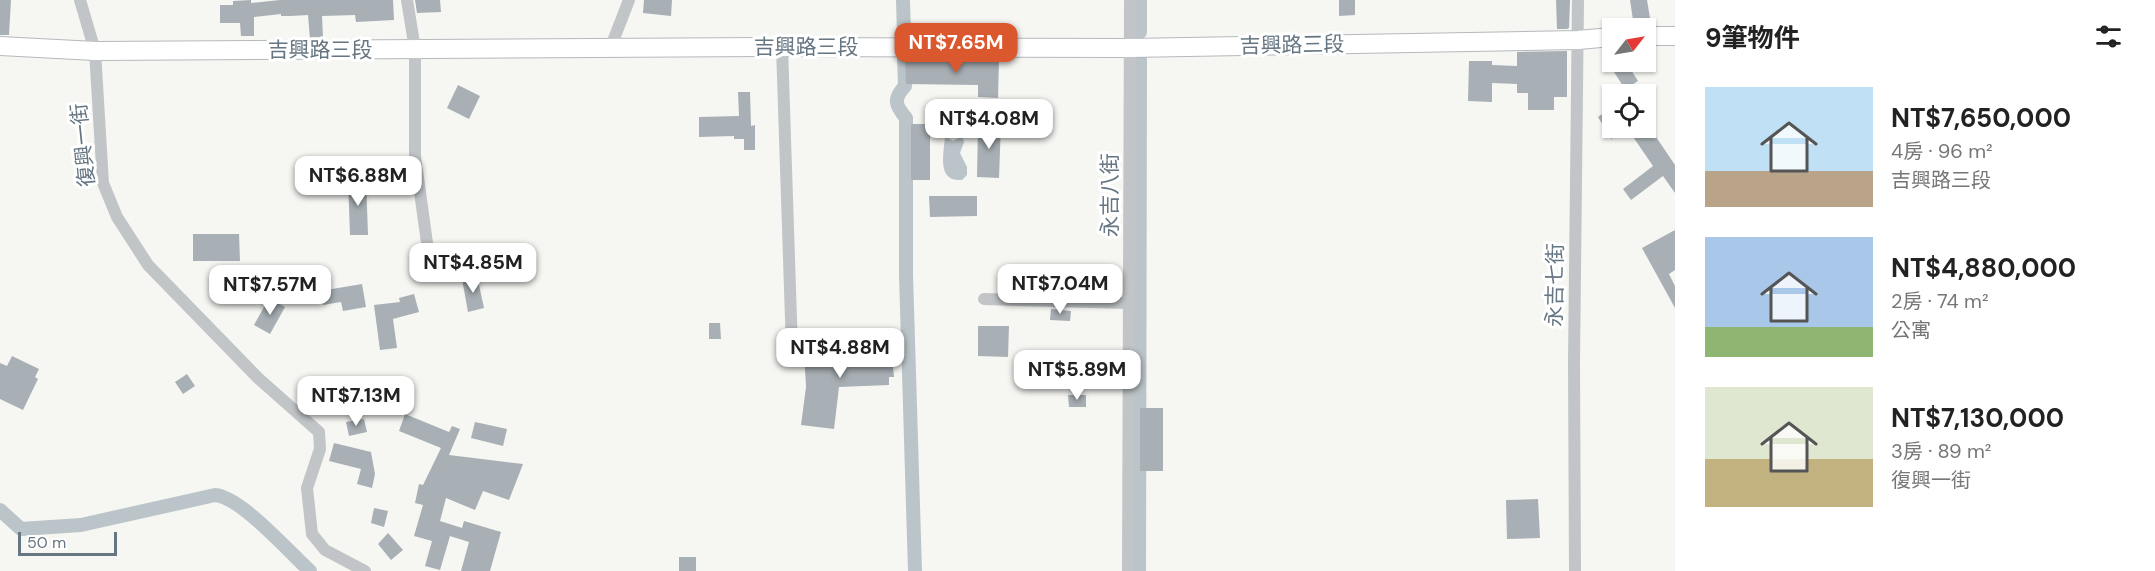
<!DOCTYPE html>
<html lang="zh-TW">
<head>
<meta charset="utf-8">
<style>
  :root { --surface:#fff; --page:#f6f6f6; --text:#222; --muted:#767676; --accent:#db582e }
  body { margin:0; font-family:"DM Sans","Noto Sans TC",sans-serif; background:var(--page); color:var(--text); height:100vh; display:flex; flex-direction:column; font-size:22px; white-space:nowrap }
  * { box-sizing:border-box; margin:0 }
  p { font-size:20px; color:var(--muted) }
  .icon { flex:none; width:33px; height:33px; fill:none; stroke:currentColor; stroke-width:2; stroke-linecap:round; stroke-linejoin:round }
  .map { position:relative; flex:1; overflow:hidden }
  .details { display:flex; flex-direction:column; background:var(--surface); width:480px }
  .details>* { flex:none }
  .needle { width:39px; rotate:59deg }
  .controls { position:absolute; left:1602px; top:18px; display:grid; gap:12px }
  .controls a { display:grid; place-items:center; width:54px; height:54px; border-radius:0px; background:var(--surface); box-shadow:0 2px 4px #0004; font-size:30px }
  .scale { position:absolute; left:18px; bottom:15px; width:99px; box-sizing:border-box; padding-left:6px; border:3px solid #667682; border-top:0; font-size:16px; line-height:21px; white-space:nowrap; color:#667682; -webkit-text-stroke:4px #fff; paint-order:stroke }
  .price { position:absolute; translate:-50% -51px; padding:0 14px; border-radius:12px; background:#fff; color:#222; font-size:20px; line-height:39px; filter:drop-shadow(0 2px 3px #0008) }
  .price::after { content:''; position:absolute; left:50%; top:36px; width:18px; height:14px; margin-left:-9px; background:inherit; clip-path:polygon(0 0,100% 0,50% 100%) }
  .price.current { background:var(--accent); color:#fff }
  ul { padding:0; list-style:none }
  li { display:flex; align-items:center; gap:18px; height:150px; padding:0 30px }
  li span { display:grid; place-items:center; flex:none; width:168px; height:120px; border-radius:0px; color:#555 }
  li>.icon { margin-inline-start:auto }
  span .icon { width:72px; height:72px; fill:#fffc; stroke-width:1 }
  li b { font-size:26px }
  h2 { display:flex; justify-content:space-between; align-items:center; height:72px; padding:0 30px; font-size:26px }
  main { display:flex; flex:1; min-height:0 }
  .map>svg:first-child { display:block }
</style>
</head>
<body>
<main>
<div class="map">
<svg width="1675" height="571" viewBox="0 0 1675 571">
  <rect width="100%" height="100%" fill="#f6f6f3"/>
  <!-- water -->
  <path fill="#bbc5c9" d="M 945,136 L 953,141 L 960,137 L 963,138 L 964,142 L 960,153 L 967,167 L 967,175 L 962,180 C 936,182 944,153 945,136 Z"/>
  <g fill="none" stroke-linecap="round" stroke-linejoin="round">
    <!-- canal -->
    <g stroke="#bbc5c9" stroke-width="14">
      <polyline points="903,0 904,35"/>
      <polyline points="1140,32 1140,0"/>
      <path d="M 904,57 L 905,86 C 893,99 895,105 906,118 L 906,275 L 915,571"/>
      <path d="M 0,510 L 21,529 L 81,525 L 215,495 C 241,497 289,552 310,571"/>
      <polyline points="1139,571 1140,59"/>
    </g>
  </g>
  <!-- building -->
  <g fill="#a8b0b5">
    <polygon points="0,0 11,0 9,35 0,35"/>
    <polygon points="251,0 251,3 280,0 393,0 394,20 356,22 355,15 322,16 323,38 319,38 310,39 308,15 290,16 281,16 281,14 254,17 254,36 241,36 240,23 220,23 220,5 233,5 233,1"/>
    <polygon points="415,0 440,0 441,12 417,13"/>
    <polygon points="644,0 672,0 671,16 643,13"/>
    <polygon points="1339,0 1355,0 1355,15 1339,16"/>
    <polygon points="1556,0 1570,0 1569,28 1567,29 1557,29"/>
    <polygon points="1630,0 1647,0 1650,18 1633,20"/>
    <polygon points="1567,51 1567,97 1554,97 1554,110 1528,110 1528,93 1517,93 1517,84 1492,83 1492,102 1468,101 1469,61 1492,61 1492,65 1517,66 1517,52"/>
    <polygon points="979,59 999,60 998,98 978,97 978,85 906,84 905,60 979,61"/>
    <polygon points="1624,62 1626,62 1638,81 1625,89 1612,69"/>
    <polygon points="458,85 480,96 469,119 447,108"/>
    <polygon points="738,92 750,92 751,126 755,125 755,150 744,150 744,139 734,139 734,136 699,137 699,117 739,116"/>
    <polygon points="1612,107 1612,140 1598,117"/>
    <polygon points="978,123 1001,123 999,178 977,177"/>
    <rect x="911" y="124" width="19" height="56"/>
    <polygon points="1627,128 1650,128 1675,165 1675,193 1663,176 1631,200 1623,189 1653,166"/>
    <polygon points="348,179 366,179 368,235 350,235"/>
    <polygon points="929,196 977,196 977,216 930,217"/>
    <polygon points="1675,230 1675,270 1669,274 1675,286 1675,308 1642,248"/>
    <polygon points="193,234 239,234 240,261 193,261"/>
    <polygon points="1094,275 1117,275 1118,288 1094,289"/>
    <polygon points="477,276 484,308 468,312 462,279"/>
    <polygon points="362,284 366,307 343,311 341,302 323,305 320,291"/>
    <polygon points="414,294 419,312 393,319 397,348 380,350 374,305 400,302 399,298"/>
    <polygon points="269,298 285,307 270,334 254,325"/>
    <polygon points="1051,309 1071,311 1070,321 1050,320"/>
    <polygon points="709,323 720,323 721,339 709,339"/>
    <polygon points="978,326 1009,326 1008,357 978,356"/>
    <polygon points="891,347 894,377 889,377 889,385 839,387 834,429 801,425 806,387 804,351"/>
    <polygon points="12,356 39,369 35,377 38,379 23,410 0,399 0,363 7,366"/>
    <polygon points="187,374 195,386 183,394 175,382"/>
    <polygon points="1068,395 1086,395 1086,407 1069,407"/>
    <rect x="1140" y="408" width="23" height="63"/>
    <polygon points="405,414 449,432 452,426 460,429 449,455 523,464 509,500 483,491 475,510 446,498 440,521 462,528 464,521 501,532 490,571 461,571 469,542 450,536 440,570 425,566 432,541 414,536 423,505 415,503 419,484 423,485 441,448 399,431"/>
    <polygon points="364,419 367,432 349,436 346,422"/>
    <polygon points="475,422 507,429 503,446 471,438"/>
    <polygon points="334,443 371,452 375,474 372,488 357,484 361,469 329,461"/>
    <polygon points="1538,499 1540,538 1507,539 1506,500"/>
    <polygon points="374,508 388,511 384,527 371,523"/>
    <polygon points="388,533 403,550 391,560 378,544"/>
    <rect x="679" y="557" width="17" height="14"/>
  </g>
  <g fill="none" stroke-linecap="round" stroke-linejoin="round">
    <!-- secondary casing -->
    <g stroke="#b4b9bc" stroke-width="20">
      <g id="secondary">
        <polyline points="1646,36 1675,36"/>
        <polyline points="0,46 95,51 782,47 1130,48 1578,40 1612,37"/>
      </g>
    </g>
    <!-- street -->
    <g stroke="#c1c5c8" stroke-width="12">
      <polyline points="80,0 95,51 103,183 117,217 148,265 258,378 319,432 320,449 307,488 312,534 325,550 365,571"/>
      <polyline points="407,0 415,49 415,156 427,243"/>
      <polyline points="782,47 792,349"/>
      <polyline points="610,49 629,0"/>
      <polyline points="984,299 1129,303"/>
      <polyline points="1128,571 1130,0"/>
      <polyline points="1575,571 1574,363 1578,0"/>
    </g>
    <!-- secondary -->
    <use href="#secondary" stroke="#fff" stroke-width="18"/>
  </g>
  <g text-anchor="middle" stroke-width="6" stroke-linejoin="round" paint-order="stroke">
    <!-- street labels -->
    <g font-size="21" fill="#667682" stroke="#fff">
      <text transform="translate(1292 45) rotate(-1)" y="7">吉興路三段</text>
      <text x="806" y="54">吉興路三段</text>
      <text x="320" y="57">吉興路三段</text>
      <text transform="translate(83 145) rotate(-96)" y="7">復興一街</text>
      <text transform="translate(1110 195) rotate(-90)" y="7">永吉八街</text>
      <text transform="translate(1555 285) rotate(-89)" y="7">永吉七街</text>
    </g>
  </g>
</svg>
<div class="controls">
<a><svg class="needle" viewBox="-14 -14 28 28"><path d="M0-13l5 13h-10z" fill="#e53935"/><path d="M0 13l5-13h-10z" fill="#767676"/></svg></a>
<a><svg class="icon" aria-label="locate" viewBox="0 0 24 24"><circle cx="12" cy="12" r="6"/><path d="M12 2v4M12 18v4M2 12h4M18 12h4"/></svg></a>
</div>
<div class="scale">50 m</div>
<b class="price current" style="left:956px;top:74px">NT$7.65M</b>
<b class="price" style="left:989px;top:150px">NT$4.08M</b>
<b class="price" style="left:358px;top:207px">NT$6.88M</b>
<b class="price" style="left:473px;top:294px">NT$4.85M</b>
<b class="price" style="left:1060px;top:315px">NT$7.04M</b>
<b class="price" style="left:270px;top:316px">NT$7.57M</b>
<b class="price" style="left:840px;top:379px">NT$4.88M</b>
<b class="price" style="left:1077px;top:401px">NT$5.89M</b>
<b class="price" style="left:356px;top:427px">NT$7.13M</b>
</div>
<section class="details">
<h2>9筆物件<svg class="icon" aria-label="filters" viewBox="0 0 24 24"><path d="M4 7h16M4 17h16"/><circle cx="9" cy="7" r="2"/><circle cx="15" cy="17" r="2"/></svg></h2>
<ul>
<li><span style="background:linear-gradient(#bfe0f5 70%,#b9a48a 0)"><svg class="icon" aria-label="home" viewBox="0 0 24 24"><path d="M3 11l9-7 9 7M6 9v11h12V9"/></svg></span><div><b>NT$7,650,000</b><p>4房 · 96 m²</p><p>吉興路三段</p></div></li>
<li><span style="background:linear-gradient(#a9c7e8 75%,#8fb573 0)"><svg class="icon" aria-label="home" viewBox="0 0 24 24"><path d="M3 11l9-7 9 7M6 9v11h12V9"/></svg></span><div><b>NT$4,880,000</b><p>2房 · 74 m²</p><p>公寓</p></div></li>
<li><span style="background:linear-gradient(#dfe7d0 60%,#c2b280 0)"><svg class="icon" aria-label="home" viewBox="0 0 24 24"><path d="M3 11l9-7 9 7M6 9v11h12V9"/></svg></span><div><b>NT$7,130,000</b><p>3房 · 89 m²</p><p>復興一街</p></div></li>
</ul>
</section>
</main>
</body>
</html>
